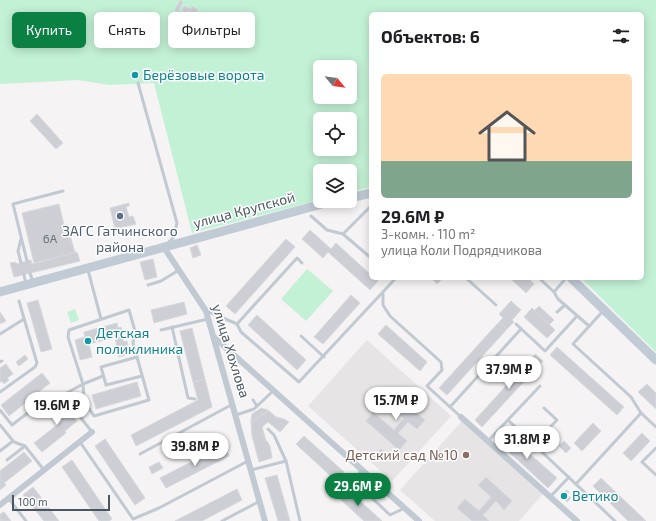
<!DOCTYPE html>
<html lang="ru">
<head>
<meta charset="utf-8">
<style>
  :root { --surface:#fff; --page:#f2f2f2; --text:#202124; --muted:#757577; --line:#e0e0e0; --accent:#0b8043 }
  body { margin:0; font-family:"Exo 2",sans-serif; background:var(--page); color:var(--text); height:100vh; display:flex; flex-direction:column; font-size:15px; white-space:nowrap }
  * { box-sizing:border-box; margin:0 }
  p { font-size:13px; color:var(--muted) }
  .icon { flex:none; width:22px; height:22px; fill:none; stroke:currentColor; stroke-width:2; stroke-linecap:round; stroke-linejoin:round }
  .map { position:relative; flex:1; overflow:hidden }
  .side { position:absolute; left:369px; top:12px; width:275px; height:268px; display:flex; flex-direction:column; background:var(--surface); border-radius:6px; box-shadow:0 2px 10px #0003 }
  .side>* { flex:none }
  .top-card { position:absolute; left:12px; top:12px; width:297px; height:36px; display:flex; gap:8px }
  .needle { width:26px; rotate:119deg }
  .fabs { position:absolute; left:313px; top:60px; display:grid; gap:8px }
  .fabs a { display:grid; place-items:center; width:44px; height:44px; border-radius:6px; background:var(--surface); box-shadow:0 2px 10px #0003; font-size:20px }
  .scale { position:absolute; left:12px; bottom:10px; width:98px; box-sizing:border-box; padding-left:4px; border:2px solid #4a5661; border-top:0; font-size:11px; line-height:14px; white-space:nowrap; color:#4a5661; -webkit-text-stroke:3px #fff; paint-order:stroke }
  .price { position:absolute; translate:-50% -34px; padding:0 9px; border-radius:14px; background:#fff; color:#222; font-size:13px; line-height:26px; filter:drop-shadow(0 1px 2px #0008) }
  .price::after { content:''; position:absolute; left:50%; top:24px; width:12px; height:9px; margin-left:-6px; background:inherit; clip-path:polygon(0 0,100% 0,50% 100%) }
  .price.current { background:var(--accent); color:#fff }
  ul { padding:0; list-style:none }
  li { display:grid; align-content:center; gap:8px; height:212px; padding:0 12px }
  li+li { border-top:1px solid var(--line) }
  li span { display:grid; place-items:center; height:124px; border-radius:6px; color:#555 }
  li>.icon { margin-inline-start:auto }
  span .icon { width:72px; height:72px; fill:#fffc; stroke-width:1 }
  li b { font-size:17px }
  h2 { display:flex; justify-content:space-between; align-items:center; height:48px; padding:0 12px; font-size:17px }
  .chip { padding:0 14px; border-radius:6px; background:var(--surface); box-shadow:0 2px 10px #0003; font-size:14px; line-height:36px }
  .chip.current { background:var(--accent); color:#fff }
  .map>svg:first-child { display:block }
</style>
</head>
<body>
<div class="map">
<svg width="656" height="521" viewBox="0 0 656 521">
  <rect width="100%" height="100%" fill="#f5f3f3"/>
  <!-- education -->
  <g fill="#e6e4e5">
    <polygon points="367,340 451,416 392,481 308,406"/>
    <polygon points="462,421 543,494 519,521 435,521 400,490"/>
  </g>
  <!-- green -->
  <g fill="#c3f1d5" fill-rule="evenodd">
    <path d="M 0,0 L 656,0 L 656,352 L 581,278 L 642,278 L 642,14 L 371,14 L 371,187 L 350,192 L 350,171 L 320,171 L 320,200 L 192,233 L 154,83 L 109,85 L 78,80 L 0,84 ZM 320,67 L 350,67 L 350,97 L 320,97 ZM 320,119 L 350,119 L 350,149 L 320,149 Z"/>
    <polygon points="307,269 333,291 306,321 281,299"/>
    <polygon points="75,309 79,320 71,323 67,312"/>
  </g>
  <!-- building -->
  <g fill="#cdcfd5" stroke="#d7d9de">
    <polygon points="180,0 183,2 178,12 175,10"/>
    <polygon points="184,6 191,9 192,6 198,10 195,15 188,11 186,15 182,10"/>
    <polygon points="37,114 63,143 56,149 30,121"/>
    <polygon points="129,203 129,206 126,207 129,217 133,216 136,224 115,229 110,208"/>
    <polygon points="59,204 64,225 67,224 75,253 34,263 22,213"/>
    <polygon points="310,230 331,249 336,243 371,275 371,278 374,278 378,281 370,290 328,252 323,258 302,239"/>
    <polygon points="286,239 295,247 235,314 226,306"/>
    <polygon points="197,245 201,255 193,258 190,248"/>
    <polygon points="77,252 80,261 14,277 10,263 16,262 16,264 31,260 32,264"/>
    <polygon points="153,259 157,277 145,280 140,262"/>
    <polygon points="431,278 443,278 437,284"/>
    <polygon points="510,278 528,278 534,284 526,293"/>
    <polygon points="351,295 360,303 323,344 314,337"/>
    <polygon points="38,300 52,349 41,352 27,303"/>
    <polygon points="511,301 521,310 512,320 514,322 507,329 499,322 503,318 499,314"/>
    <polygon points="184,302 187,314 154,323 151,310"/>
    <polygon points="539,306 554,320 549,325 534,311"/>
    <polygon points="532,308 555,330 547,338 524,317"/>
    <polygon points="0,312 6,321 0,324"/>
    <polygon points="257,315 306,360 297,370 248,325"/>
    <polygon points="499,322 507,329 447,395 439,388"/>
    <polygon points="117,323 118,328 121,327 124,342 127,341 130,354 119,357 115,337 89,344 92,357 80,360 75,340 85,337 84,332"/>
    <polygon points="386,325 427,362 420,371 378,334"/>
    <polygon points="192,328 205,379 193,382 180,331"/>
    <polygon points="557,347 624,407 617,415 550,355"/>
    <polygon points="535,354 543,361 482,427 475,420"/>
    <polygon points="25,355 28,359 19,366 16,362"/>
    <polygon points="6,364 13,374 7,378 9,380 4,384 2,381 0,383 0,368"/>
    <polygon points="42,373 50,383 9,416 1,405"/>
    <polygon points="205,379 212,407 136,446 131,435 198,400 193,382"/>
    <polygon points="137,382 141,396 96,409 92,395"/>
    <polygon points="647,384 656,393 656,409 638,392"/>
    <polygon points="392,391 425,420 417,429 408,422 398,433 407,441 399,450 366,421 373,412 394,430 404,418 384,400"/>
    <polygon points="59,399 77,421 65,431 66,433 42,452 34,443 62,421 49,407"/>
    <polygon points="261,408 268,410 264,415 263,414 257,418 257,419 251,421 252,414"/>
    <polygon points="268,410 276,417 284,419 289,422 280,432 268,422 262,427 266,441 267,441 270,446 272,458 259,462 252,436 251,421 257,419 257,418 263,414 264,415"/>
    <polygon points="593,423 601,431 582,451 574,443"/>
    <polygon points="504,431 557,478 548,488 496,440"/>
    <polygon points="642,433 650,441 631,461 623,453"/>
    <polygon points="304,436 344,472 336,481 296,444"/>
    <polygon points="105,439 145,498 135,505 95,446"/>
    <polygon points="564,441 571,448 566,453 559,446"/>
    <polygon points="224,445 229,456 166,488 160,478"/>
    <polygon points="381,449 385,452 378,459 374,456"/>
    <polygon points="24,452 32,461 4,483 0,478 0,471"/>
    <polygon points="72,460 112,519 109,521 99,521 62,467"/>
    <polygon points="159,462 163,468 152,474 149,467"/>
    <polygon points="277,475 290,521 278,521 265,478"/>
    <polygon points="486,477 512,501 504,510 496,501 483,515 489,521 472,521 457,508 465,499 479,511 491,497 478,485"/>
    <polygon points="0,478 6,485 0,490"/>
    <polygon points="601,478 646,521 628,521 593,486"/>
    <polygon points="33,487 59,521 44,521 23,495"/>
    <polygon points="346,488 382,521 364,521 338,497"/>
    <polygon points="237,489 242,500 202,521 175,521"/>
    <polygon points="566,490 569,492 567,495 571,498 567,502 560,496"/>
    <polygon points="4,512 11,521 0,521 0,514"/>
  </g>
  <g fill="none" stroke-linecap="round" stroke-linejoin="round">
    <!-- lane -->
    <g stroke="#c1cad2" stroke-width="3">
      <polyline points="138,83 177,223 173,238 168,243"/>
      <polyline points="371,206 343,234 371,258"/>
      <polyline points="311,216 327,230 343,234"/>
      <polyline points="27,261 13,204 63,191"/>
      <polyline points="21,263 18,251 21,239"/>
      <polyline points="88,270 101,319"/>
      <polyline points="30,273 33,282"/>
      <polyline points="24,275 26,284"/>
      <polyline points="466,278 496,305"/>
      <polyline points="539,278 554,292"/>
      <polyline points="566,278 554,292 558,299 589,326"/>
      <polyline points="148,285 161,281 179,270"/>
      <polyline points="383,294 383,305 390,316 441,362 442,370 427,386 461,417"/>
      <polygon points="129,310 135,331 133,343 149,400 94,416 84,401 83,384 68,337 69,330"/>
      <polyline points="207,311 237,324 297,258 302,263"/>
      <polyline points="603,311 573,344 631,397 641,413"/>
      <polyline points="557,312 565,305"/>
      <polyline points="237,324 241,332 299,382 395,279 393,278"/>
      <polyline points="516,324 545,351 577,316"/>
      <polyline points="172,327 188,398 195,399"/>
      <polyline points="161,330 208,319"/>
      <polyline points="0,334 24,319"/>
      <polyline points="301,336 324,357"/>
      <polyline points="137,357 101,367 106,385 142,376"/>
      <polyline points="0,362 2,361"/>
      <polyline points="0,392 35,367 37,363 19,301"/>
      <polyline points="253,400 257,406"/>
      <polyline points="450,407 521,329"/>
      <polyline points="0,410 12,425 29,412"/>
      <polyline points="236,415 254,409 274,390"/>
      <polyline points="508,420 615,521"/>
      <polyline points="0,425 14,442 25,446 44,470"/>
      <polyline points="268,429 274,435 286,461 300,521"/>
      <polyline points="92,432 63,395 83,384 103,376"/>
      <polyline points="488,441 540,386"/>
      <polyline points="80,442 133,519 159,508 248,461"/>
      <polyline points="534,444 557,420 544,408"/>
      <polyline points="656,448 642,462 656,475"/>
      <polyline points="0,451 13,441"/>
      <polyline points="140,454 233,404"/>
      <polyline points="7,460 25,446"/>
      <polyline points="361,469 356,483 390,515 405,508"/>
      <polyline points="251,470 286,461"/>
      <polyline points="576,484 641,413 656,427"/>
      <polyline points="550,497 569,477"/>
      <polyline points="9,499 26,521"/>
      <polyline points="222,521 260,501"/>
    </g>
    <!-- street -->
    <g stroke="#c1cad2" stroke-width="6">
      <polyline points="163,246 206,311 265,521"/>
      <polyline points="215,338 419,521"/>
      <polyline points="461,417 577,521"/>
      <polyline points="0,505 92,432"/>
    </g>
    <!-- secondary -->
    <g stroke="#c1cbd6" stroke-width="9">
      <polyline points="350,198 371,193"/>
      <polyline points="571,278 656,360"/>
      <polyline points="0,292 333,201"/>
    </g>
  </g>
  <!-- markers -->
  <g fill="#0f9aa8" stroke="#fff" stroke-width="1.5">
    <circle cx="135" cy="75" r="4"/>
    <circle cx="88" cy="341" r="4"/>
    <circle cx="564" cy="496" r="4"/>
  </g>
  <circle fill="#5c6f8a" stroke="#fff" stroke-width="1.5" cx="120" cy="216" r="4"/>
  <circle fill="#8d6e63" stroke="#fff" stroke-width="1.5" cx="466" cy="455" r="4"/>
  <g text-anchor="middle" stroke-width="3" stroke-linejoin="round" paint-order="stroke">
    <!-- number labels -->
    <g font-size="12" fill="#6b747e">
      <text x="50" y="243">6А</text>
    </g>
    <!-- culture labels -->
    <g font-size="14" fill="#0d838f" stroke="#fff" text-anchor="start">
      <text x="143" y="80">Берёзовые ворота</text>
      <text x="96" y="338">Детская<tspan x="96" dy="16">поликлиника</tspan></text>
      <text x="572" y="501">Ветико</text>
    </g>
    <!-- street labels -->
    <g font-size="14" fill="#4a5661" stroke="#fff">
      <text transform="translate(244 210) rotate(-15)" y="5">улица Крупской</text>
      <text transform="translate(231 351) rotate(73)" y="5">улица Хохлова</text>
    </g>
    <!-- service labels -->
    <g font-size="14" fill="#4e5e75" stroke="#fff">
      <text x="120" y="236">ЗАГС Гатчинского<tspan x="120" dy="16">района</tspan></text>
    </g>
    <!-- education labels -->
    <g font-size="14" fill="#785e54" stroke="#fff" text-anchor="end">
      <text x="458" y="460">Детский сад №10</text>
    </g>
  </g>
</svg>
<div class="fabs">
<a><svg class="needle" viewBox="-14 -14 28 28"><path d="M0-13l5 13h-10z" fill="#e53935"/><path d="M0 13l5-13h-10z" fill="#757577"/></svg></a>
<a><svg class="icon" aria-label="locate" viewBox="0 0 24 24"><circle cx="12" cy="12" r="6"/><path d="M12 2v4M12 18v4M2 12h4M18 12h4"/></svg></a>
<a><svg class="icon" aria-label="layers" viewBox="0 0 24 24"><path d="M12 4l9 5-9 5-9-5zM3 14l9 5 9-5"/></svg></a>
</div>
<div class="scale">100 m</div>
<b class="price" style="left:509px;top:390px">37.9M ₽</b>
<b class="price" style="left:396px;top:421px">15.7M ₽</b>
<b class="price" style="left:57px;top:426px">19.6M ₽</b>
<b class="price" style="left:527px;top:460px">31.8M ₽</b>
<b class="price" style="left:195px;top:467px">39.8M ₽</b>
<b class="price current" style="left:358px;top:507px">29.6M ₽</b>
<div class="top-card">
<a class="chip current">Купить</a>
<a class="chip">Снять</a>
<a class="chip">Фильтры</a>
</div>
<section class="side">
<h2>Объектов: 6<svg class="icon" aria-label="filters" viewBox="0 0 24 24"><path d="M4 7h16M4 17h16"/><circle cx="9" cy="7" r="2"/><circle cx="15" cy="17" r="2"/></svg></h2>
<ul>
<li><span style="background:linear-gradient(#ffd9b3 70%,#7fa58c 0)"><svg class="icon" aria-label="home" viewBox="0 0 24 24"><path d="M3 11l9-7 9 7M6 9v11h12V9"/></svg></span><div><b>29.6M ₽</b><p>3-комн. · 110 m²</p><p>улица Коли Подрядчикова</p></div></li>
</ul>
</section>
</div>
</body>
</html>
